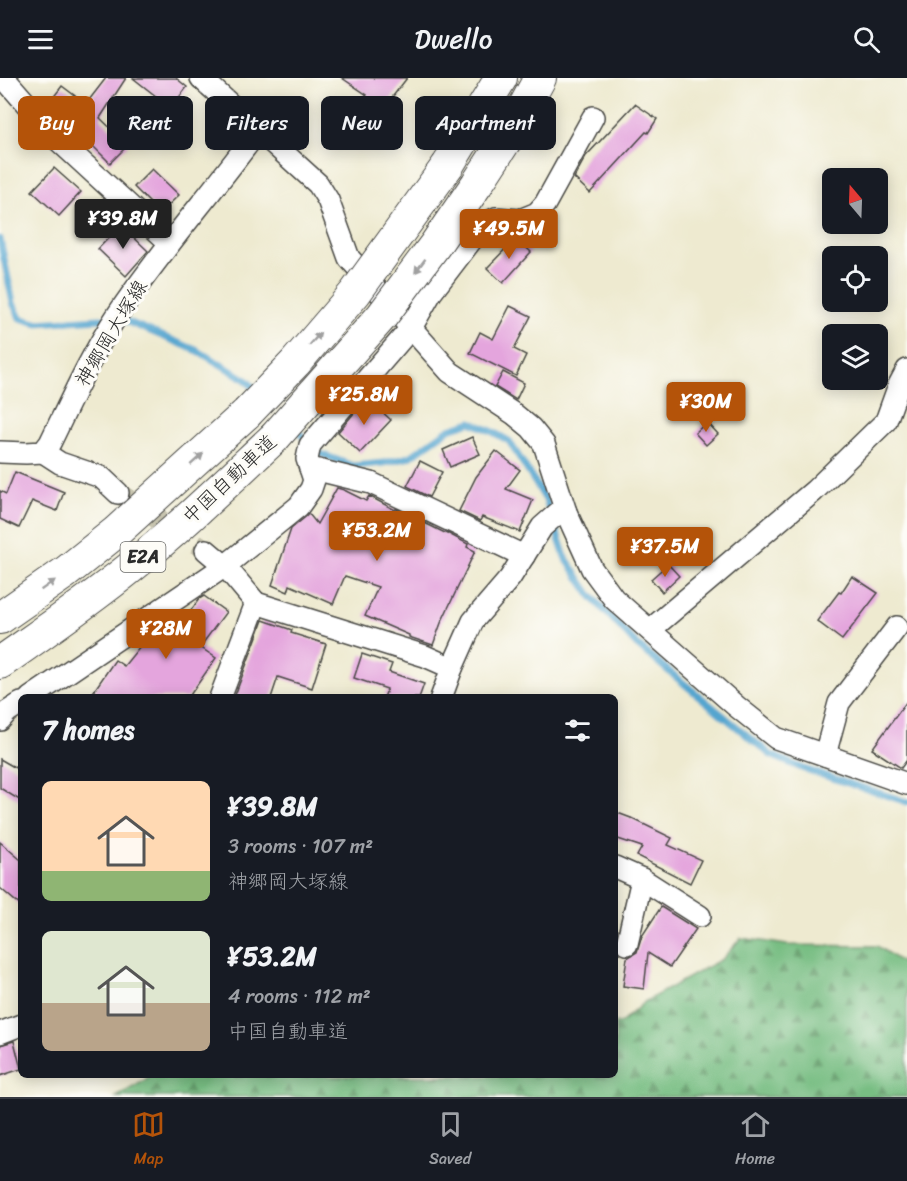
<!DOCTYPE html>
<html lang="en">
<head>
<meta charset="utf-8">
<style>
  :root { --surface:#171b24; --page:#242831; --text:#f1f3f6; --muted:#9ea1a6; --line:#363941; --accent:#b45309 }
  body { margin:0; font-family:Sriracha,"Klee One",sans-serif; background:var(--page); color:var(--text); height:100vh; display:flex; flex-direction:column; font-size:22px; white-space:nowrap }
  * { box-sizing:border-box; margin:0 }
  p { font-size:20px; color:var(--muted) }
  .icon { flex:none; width:33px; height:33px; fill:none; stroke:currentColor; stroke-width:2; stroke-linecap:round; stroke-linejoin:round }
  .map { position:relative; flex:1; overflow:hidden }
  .side { position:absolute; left:18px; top:616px; width:600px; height:384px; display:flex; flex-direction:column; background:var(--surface); border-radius:9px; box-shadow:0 3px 15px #0003 }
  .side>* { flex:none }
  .hud { position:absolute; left:18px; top:18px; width:600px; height:54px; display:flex; gap:12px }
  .needle { width:39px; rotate:341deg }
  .tools { position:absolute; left:822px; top:90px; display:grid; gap:12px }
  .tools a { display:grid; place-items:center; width:66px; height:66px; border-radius:9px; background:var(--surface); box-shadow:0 3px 15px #0003; font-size:30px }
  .price { position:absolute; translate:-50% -51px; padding:0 14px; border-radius:6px; background:var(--accent); color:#fff; font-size:20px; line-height:39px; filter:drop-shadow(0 2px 3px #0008) }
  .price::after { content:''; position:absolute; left:50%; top:36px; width:18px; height:14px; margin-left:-9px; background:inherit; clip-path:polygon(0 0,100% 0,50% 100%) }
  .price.on { background:#222; color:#fff }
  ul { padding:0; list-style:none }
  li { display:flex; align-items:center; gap:18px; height:150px; padding:0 24px }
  li span { display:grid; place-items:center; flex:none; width:168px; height:120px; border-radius:9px; color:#555 }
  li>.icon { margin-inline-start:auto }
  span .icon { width:72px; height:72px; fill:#fffc; stroke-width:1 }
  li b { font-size:26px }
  h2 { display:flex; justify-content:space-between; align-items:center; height:72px; padding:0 24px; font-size:26px }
  .pill { padding:0 21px; border-radius:9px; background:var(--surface); box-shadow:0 3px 15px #0003; font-size:21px; line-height:54px }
  .pill.on { background:var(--accent); color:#fff }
  header { display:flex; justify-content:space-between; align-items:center; height:78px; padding:0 24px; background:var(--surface); font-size:27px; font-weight:600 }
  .menu { display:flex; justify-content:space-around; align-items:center; height:84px; border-top:2px solid var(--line); background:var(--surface); font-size:16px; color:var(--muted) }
  .menu a { display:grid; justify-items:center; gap:3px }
  .menu .on { color:var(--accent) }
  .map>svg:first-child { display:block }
</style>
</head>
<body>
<header><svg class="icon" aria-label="menu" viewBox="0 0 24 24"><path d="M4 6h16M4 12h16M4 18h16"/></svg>Dwello<svg class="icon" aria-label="search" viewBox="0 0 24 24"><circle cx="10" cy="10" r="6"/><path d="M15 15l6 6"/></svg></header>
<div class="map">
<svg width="907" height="1019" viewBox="0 0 907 1019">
  <defs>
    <pattern id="forest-firs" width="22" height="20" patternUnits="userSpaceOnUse" patternTransform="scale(1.5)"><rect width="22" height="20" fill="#78be83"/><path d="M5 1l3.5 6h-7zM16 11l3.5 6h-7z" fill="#639b6b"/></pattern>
  </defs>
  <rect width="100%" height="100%" fill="#fdfcf7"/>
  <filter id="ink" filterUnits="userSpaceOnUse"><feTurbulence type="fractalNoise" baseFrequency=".0167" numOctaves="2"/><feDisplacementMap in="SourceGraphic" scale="12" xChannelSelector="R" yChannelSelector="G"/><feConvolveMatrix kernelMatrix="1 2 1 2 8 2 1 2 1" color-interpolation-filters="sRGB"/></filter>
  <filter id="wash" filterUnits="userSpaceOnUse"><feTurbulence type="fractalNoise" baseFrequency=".008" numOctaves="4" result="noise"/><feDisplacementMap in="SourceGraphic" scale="24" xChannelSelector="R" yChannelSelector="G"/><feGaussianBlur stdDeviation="1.35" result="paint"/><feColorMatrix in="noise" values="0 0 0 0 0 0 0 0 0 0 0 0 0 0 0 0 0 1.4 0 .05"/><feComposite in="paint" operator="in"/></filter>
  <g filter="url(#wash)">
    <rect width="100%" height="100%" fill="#eeead0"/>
    <!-- forest -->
    <polygon fill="url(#forest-firs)" stroke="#527457" stroke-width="1.5" points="741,860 787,867 877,868 907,888 907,1019 116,1019 152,998 615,998 615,945 621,945 644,924 722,881"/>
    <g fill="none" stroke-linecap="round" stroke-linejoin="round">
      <!-- stream -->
      <g stroke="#55a5cf" stroke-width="7">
        <polyline points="0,161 13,225 20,240 36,245 100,241 126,243 198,273 245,301 256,312"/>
        <polyline points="294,350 321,376 353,388 384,385 410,379 449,351 471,344 491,353 509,363 546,422 565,479 592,519 637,567 771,677 804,691 907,724"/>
      </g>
    </g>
    <g id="blocks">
      <!-- building -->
      <g fill="#e4a5dd">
        <polygon points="106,0 126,0 100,40 128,67 110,85 69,44 65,49 46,29 62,8 86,26"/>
        <polygon points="133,0 176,0 187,9 171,30"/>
        <polygon points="342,0 407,0 380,35 363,22 367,17"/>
        <polygon points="635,26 657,41 648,55 646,54 590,115 574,100 586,78"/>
        <polygon points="54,90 81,114 59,138 32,113"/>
        <polygon points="152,91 179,117 160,135 134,109"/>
        <polygon points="121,147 148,173 126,198 98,171"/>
        <polygon points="516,160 531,174 503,205 487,190"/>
        <polygon points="510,228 531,238 514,271 526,277 516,298 470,275 480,254 493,261"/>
        <polygon points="503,294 524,305 516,322 495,309"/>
        <polygon points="367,320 391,342 360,375 338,354"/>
        <polygon points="707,344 718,356 706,367 695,355"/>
        <polygon points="472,359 480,376 450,389 443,372"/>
        <polygon points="496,373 520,392 506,411 533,422 520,454 482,439 480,443 459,433 476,399"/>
        <polygon points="420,383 442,394 429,419 407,408"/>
        <polygon points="15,394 64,414 57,433 32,423 19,450 0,441 0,413 6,416"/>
        <polygon points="337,410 344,412 366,423 369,418 395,432 396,431 447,456 447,455 468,466 467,469 475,473 441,545 433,567 409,559 409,557 365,538 378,509 345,498 333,526 290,507 288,514 272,507 291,451 309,436 317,446"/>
        <polygon points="668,486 679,498 662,514 651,501"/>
        <polygon points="852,498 878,515 842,562 817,543 839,514 841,515"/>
        <polygon points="204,518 226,534 200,569 216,580 188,620 89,620 115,582 124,588 153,552 159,548 172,559 199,521"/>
        <polygon points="263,542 292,552 291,555 326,566 312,610 278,599 271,620 234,620"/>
        <polygon points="362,576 392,586 389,594 424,606 419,620 384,620 387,611 354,600"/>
        <polygon points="907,623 907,682 901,690 872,671"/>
        <polygon points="0,681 21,693 21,723 0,710"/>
        <polygon points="615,734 631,740 672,760 668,767 701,782 690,805 637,778 642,769 615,760"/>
        <polygon points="0,764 21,782 21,828 0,810"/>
        <polygon points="661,829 696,851 670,889 648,875 644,911 623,908 627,880 637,874 642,858"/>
        <polygon points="14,963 21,991 0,998 0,967"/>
      </g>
    </g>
  </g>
  <g filter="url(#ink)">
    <use href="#blocks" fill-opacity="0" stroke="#484844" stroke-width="1.5"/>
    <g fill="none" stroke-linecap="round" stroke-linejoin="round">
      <!-- minor-tunnel -->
      <polyline stroke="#c7c4af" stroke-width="21" stroke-dasharray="21 10" stroke-linecap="butt" points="118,415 206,472"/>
      <!-- minor casing -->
      <g stroke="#484844" stroke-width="24">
        <g id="minor">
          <polyline points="4,0 59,63 170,165"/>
          <polyline points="201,0 318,106 328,122 349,180 450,294 514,336 531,350 544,366 566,434 592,491 614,521 736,628 776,660 907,706"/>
          <path d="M 0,374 L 26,375 L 43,374 L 50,365 C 71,322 91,277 118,236 C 161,172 213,114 259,51"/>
          <polyline points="43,374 60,385 101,399 118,415"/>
          <polyline points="310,390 371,405 524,478"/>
          <polyline points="206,472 225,488 256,525 220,620"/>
          <polyline points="256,525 425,578 452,590"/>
          <polyline points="650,552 814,413 886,343 899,307 907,292"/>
          <polyline points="30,620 225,488 299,428 311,411 314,402 307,381 310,367 411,250 431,215 483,147 496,140 520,142 537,135 545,126 593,39"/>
          <polyline points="441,620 452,590 473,543 510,500 542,449 558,435 566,434"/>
          <polyline points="0,642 7,634 21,625"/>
          <polyline points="825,677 839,625 897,549"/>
          <polyline points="615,789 642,801 700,838"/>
          <polyline points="627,866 642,801"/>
          <polyline points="0,955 21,947"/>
        </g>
      </g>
      <!-- highway casing -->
      <g stroke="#484844" stroke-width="34">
        <g id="highway">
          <polyline points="448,87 501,0"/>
          <polyline points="477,106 509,57 540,0"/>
          <polyline points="0,540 66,494 116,454 247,335"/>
          <path d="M 0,585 C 44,554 88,524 130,490 C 181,449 227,404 274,360"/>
        </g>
      </g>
      <!-- minor -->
      <use href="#minor" stroke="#fff" stroke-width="21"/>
      <!-- highway -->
      <use href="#highway" stroke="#fff" stroke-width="32"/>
      <!-- highway-bridge casing -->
      <g stroke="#484844" stroke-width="34" stroke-linecap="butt">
        <g id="highway-bridge">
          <polyline points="247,335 295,285 355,215 448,87"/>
          <polyline points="274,360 382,238 435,167 477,106"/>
        </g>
      </g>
      <!-- highway-bridge -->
      <use href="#highway-bridge" stroke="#fff" stroke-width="32"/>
    </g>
    <!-- one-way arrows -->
    <defs><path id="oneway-solid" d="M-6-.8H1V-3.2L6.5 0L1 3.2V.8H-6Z" transform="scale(1.5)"/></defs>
    <g fill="#a0a0a0">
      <use href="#oneway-solid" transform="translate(420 188) rotate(127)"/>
      <use href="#oneway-solid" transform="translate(315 261) rotate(-49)"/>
      <use href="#oneway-solid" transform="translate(197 381) rotate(-42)"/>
      <use href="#oneway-solid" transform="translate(48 507) rotate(-35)"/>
    </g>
  </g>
  <g text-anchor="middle" stroke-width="6" stroke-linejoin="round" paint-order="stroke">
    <!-- shield labels -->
    <rect fill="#fdfcf7" stroke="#6a6a68" stroke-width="1.5" x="120.5" y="464" width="45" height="30" rx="4.5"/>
    <g font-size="18" font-weight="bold" fill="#2b2b2b">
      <text x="143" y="485">E2A</text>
    </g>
    <!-- street labels -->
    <g font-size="20" fill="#2b2b2b" stroke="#fdfcf7">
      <text transform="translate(111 255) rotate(-59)" y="7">神郷岡大塚線</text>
      <text transform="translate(229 401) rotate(-43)" y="7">中国自動車道</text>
    </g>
  </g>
</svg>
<div class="tools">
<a><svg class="needle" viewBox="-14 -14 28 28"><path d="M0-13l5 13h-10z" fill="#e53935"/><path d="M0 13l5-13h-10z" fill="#9ea1a6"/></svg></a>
<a><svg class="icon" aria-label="locate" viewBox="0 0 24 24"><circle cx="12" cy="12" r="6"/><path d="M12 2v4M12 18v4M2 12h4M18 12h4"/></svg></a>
<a><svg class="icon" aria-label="layers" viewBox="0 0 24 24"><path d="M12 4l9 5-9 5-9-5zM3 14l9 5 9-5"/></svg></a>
</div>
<b class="price on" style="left:123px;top:172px">¥39.8M</b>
<b class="price" style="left:509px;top:182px">¥49.5M</b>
<b class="price" style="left:364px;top:348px">¥25.8M</b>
<b class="price" style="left:706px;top:355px">¥30M</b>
<b class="price" style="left:377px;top:484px">¥53.2M</b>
<b class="price" style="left:665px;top:500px">¥37.5M</b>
<b class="price" style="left:166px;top:582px">¥28M</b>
<div class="hud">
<a class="pill on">Buy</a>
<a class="pill">Rent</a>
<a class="pill">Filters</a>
<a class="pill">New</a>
<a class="pill">Apartment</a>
</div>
<section class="side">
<h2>7 homes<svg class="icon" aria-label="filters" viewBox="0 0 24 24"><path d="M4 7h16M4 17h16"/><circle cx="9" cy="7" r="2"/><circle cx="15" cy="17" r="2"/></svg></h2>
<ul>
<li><span style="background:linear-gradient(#ffd9b3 75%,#8fb573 0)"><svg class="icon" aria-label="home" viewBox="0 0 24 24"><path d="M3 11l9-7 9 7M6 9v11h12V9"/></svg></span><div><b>¥39.8M</b><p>3 rooms · 107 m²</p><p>神郷岡大塚線</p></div></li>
<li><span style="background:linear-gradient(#dfe7d0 60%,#b9a48a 0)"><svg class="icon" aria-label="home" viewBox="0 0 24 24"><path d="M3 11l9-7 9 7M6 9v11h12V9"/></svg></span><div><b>¥53.2M</b><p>4 rooms · 112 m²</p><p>中国自動車道</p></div></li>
</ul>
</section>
</div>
<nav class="menu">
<a class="on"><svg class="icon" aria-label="map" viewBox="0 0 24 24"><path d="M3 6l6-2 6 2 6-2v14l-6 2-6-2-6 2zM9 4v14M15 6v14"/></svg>Map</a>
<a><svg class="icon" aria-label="saved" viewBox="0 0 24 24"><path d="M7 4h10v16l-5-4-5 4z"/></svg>Saved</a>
<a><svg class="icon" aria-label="home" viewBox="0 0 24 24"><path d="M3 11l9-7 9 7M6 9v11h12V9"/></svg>Home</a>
</nav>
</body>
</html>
